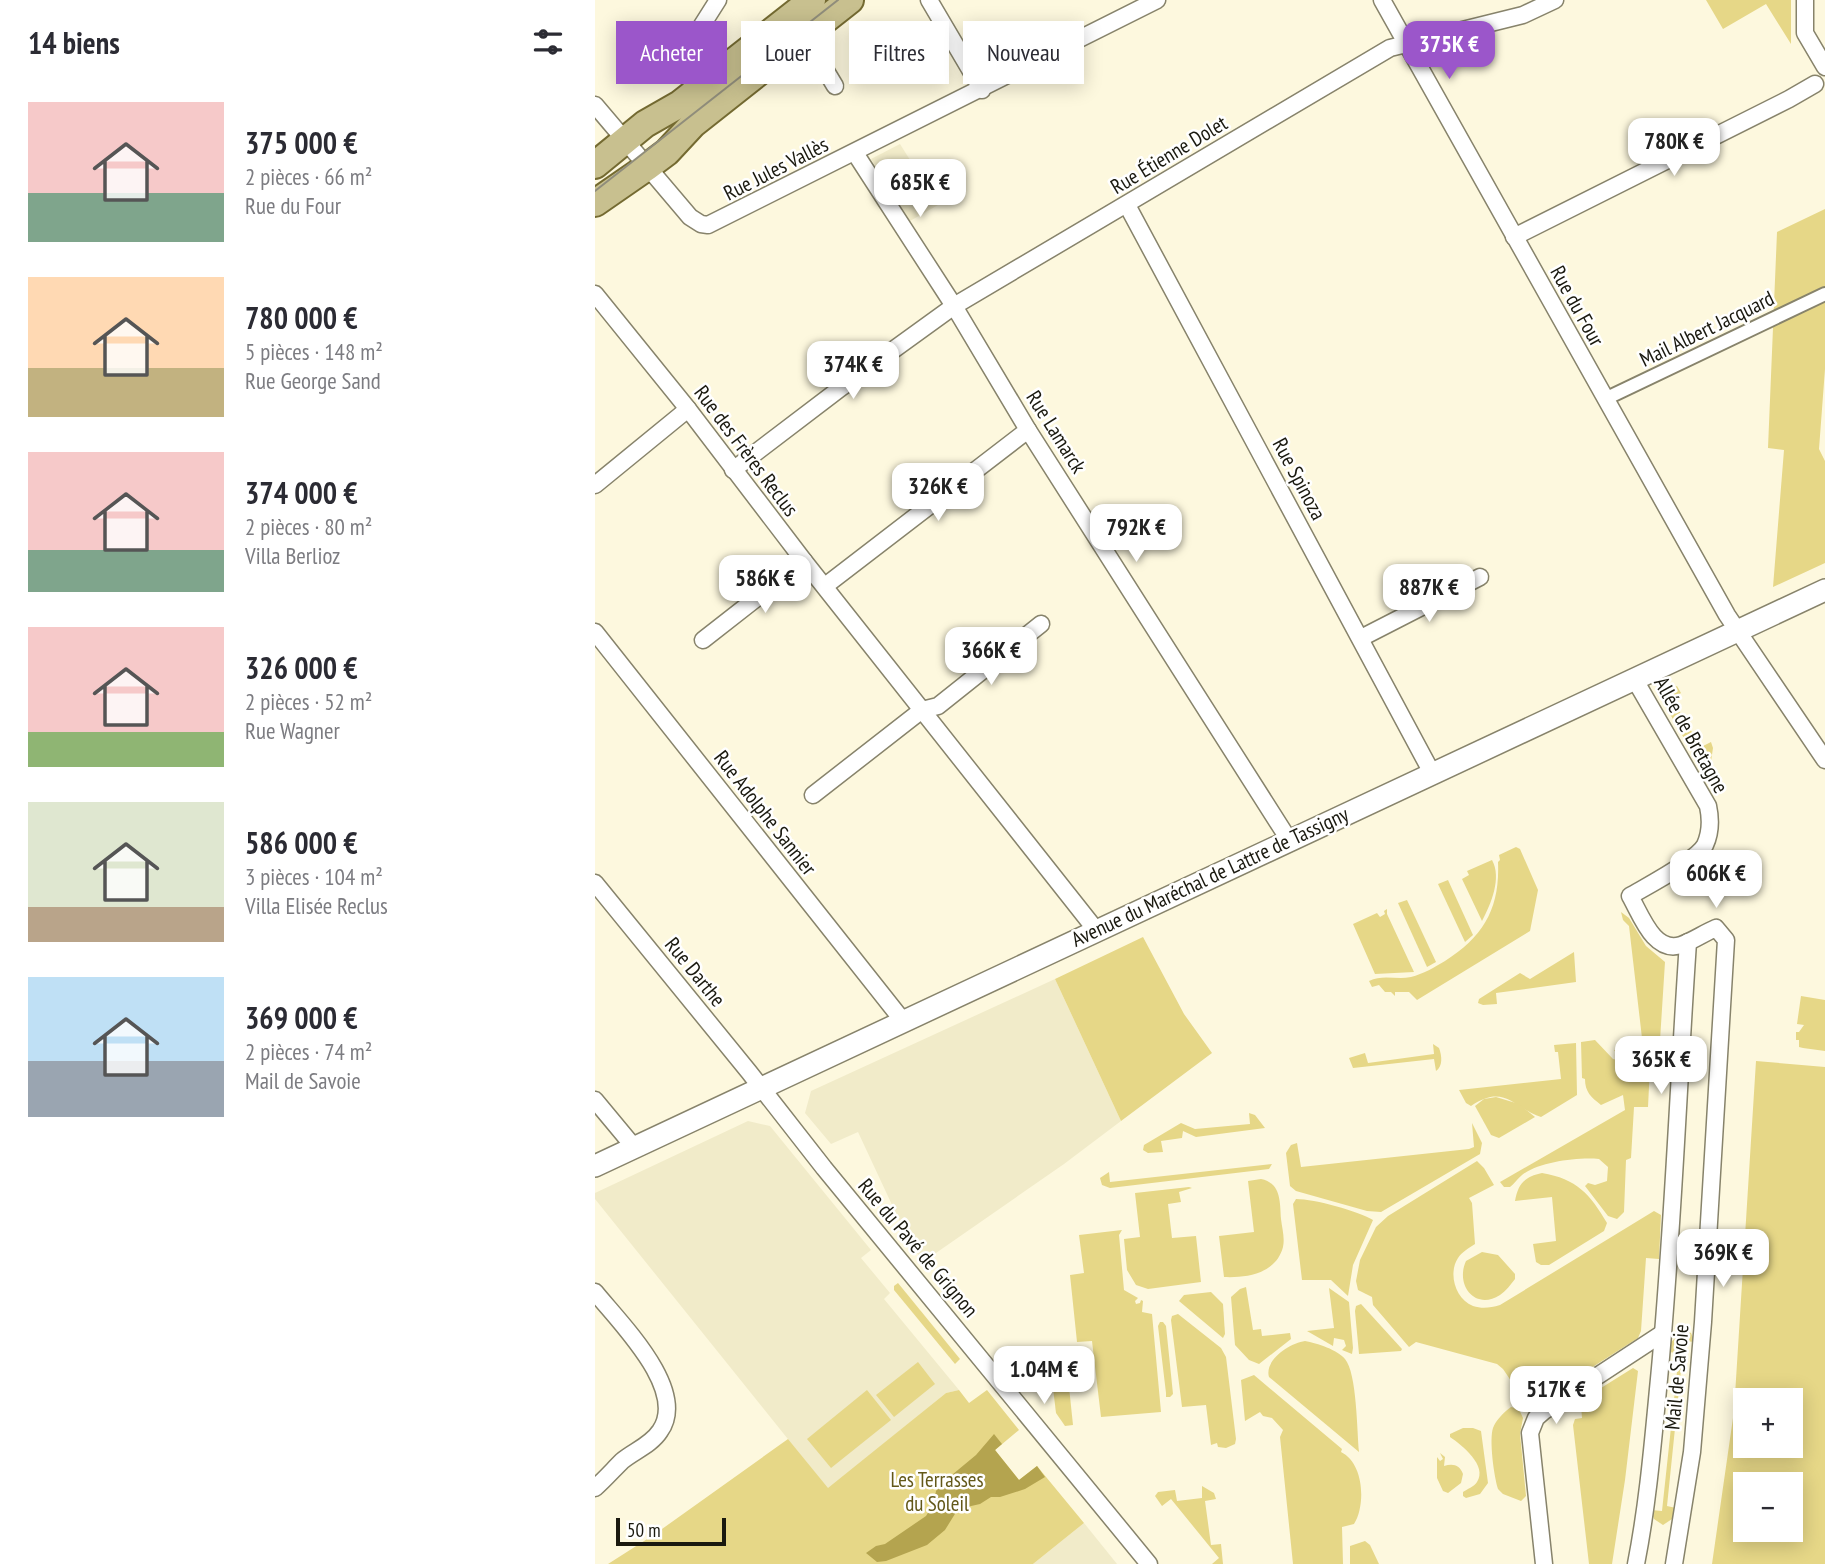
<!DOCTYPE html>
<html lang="fr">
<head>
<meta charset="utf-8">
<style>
  :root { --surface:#fff; --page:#f7f7f7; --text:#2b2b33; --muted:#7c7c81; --accent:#9b56ca }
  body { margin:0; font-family:"PT Sans Narrow",sans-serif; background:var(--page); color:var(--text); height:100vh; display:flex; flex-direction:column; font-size:26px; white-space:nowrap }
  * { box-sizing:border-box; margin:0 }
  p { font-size:23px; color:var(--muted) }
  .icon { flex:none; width:38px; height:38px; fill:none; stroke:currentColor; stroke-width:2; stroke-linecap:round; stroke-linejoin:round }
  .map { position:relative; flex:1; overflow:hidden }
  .panel { display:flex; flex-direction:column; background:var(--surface); width:595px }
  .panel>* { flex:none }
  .guide { position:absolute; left:21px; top:21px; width:665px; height:63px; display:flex; gap:14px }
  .buttons { position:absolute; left:1138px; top:1388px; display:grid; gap:14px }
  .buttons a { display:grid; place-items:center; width:70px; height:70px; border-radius:0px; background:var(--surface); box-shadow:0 4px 18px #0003; font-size:35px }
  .scale { position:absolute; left:21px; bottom:18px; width:110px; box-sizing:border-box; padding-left:7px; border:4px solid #1a190f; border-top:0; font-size:19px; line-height:24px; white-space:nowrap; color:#1a190f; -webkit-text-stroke:5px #fff; paint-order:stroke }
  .price { position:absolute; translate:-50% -60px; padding:0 16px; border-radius:14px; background:#fff; color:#222; font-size:23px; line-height:46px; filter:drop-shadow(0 2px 4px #0008) }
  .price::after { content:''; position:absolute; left:50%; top:42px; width:21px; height:16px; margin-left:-10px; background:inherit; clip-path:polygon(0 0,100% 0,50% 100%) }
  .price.active { background:var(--accent); color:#fff }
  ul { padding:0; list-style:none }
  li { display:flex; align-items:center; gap:21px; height:175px; padding:0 28px }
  li span { display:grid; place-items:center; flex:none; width:196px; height:140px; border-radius:0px; color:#555 }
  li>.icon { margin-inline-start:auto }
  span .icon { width:84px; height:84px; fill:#fffc; stroke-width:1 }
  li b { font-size:30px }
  h2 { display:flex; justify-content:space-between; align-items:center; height:84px; padding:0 28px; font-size:30px }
  .tag { padding:0 24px; border-radius:0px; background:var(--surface); box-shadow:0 4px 18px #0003; font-size:24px; line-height:63px }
  .tag.active { background:var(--accent); color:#fff }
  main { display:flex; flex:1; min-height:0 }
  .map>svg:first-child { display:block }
</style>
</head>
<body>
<main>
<section class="panel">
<h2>14 biens<svg class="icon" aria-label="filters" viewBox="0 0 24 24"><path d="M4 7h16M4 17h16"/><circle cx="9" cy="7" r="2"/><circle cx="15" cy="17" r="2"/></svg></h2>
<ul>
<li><span style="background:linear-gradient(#f6c9c9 65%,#7fa58c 0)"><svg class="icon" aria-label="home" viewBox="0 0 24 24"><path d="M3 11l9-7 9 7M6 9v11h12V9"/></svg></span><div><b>375 000 €</b><p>2 pièces · 66 m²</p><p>Rue du Four</p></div></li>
<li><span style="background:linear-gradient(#ffd9b3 65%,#c2b280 0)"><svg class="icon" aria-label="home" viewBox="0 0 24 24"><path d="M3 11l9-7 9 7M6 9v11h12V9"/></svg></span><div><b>780 000 €</b><p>5 pièces · 148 m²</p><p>Rue George Sand</p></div></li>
<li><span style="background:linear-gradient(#f6c9c9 70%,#7fa58c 0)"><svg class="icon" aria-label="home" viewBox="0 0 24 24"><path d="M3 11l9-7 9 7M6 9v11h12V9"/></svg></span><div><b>374 000 €</b><p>2 pièces · 80 m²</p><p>Villa Berlioz</p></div></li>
<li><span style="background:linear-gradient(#f6c9c9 75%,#8fb573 0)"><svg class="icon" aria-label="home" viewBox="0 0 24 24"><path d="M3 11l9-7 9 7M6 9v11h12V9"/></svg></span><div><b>326 000 €</b><p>2 pièces · 52 m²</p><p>Rue Wagner</p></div></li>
<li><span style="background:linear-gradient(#dfe7d0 75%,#b9a48a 0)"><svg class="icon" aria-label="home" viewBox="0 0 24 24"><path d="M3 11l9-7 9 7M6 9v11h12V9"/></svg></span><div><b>586 000 €</b><p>3 pièces · 104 m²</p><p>Villa Elisée Reclus</p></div></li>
<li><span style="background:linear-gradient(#bfe0f5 60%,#9aa5b1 0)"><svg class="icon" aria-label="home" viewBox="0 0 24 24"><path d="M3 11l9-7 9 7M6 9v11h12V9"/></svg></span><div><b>369 000 €</b><p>2 pièces · 74 m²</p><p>Mail de Savoie</p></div></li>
</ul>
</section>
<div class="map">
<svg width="1230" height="1564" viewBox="0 0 1230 1564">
  <rect width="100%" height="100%" fill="#fdf8de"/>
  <!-- built -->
  <g fill="#f1ebc9">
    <polygon points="305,144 343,205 315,221 276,159"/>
    <polygon points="460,979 526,1121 469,1164 328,1262 312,1237 263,1132 236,1144 210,1113 216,1091"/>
    <polygon points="153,1121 175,1126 276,1250 266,1258 295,1293 289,1299 364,1390 351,1393 233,1489 0,1199 0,1193"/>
    <polygon points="489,1523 522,1564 438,1564"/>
  </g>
  <!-- green -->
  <g fill="#e6d787" fill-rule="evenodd">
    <polygon points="1111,0 1196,0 1196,44 1171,4 1128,29"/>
    <polygon points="1230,209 1230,369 1224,449 1230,461 1230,563 1178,587 1189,450 1173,448 1182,232"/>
    <polygon points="1082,686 1086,693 1077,699 1106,747 1116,742 1118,748 1115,768 1108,771 1064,695"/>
    <path d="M 921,847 L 925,849 L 943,890 L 935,931 L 822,1000 L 814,992 L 800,992 L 800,996 L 796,992 L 790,992 L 784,985 L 777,987 L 774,981 C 788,974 801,980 816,977 C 828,974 840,967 850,961 C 889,936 905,908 903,862 L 905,860 L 904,855 Z"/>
    <path d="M 897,860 C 907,878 896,904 887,921 L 867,879 L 874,875 L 872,871 Z"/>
    <polygon points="853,880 878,935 870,942 843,884"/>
    <polygon points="812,900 841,962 832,967 803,903"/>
    <polygon points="792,909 792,914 819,972 780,974 758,924 782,913 785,917 790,914 789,911"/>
    <polygon points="1026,912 1034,918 1051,946 1070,962 1064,1056 1059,1061 1021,1053 1019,1050 1045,1047 1044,1039 1047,1038 1034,926 1028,920"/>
    <polygon points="548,937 589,1014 617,1053 526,1121 460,979"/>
    <polygon points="979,952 981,982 901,993 902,1004 888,1005 883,1003 884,999 925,973 935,979"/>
    <polygon points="1206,996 1230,1000 1230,1051 1208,1048 1204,1047 1204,1040 1201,1040 1201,1032 1204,1032 1209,1025 1202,1024"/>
    <path d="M 1000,1040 L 1018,1059 L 1022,1060 L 1026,1058 L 1055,1066 L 1053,1107 L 1039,1107 L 1036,1158 L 1031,1160 L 1029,1212 L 1022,1219 L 1013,1216 L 990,1186 L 993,1183 L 1000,1185 L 1012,1181 L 1013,1167 L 1004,1159 C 982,1157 944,1162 927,1175 C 922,1179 919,1184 915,1187 L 909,1187 L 905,1182 L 1030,1110 L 1028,1095 L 1006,1105 C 996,1097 990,1092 990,1079 L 987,1078 L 986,1042 Z"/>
    <path d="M 981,1043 L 982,1095 L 946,1117 C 918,1108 910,1083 876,1106 L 871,1103 L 864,1090 L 966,1079 L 963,1052 L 960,1052 L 959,1045 Z"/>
    <path d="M 838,1044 L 844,1048 C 847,1056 848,1066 841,1071 L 839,1059 L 758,1068 L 754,1058 L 770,1053 L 773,1063 L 839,1054 Z"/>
    <path d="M 1161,1061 L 1230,1067 L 1230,1564 L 1117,1564 L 1139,1411 ZM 1150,1400 L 1195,1400 L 1195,1446 L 1150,1446 ZM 1150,1484 L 1195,1484 L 1195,1530 L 1150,1530 Z"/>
    <polygon points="901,1097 924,1104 940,1117 904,1138 896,1135 880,1106 889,1099"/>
    <polygon points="654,1113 660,1115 670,1128 601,1137 588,1131 587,1138 566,1141 568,1152 553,1153 548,1150 549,1145 586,1123 600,1129 655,1124"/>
    <polygon points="877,1123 887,1143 885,1154 786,1212 772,1211 701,1191 695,1186 691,1153 696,1145 702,1143 706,1167 874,1149 879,1147"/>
    <path d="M 882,1161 L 889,1168 L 899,1185 L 874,1198 L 877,1203 L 880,1244 C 874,1248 867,1252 863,1258 C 853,1273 860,1299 878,1306 C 887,1309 895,1308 905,1305 L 1059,1211 L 1066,1215 L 1064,1259 L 1051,1258 L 1046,1331 L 1043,1338 L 938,1405 L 931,1403 L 908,1369 L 902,1364 L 821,1342 L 814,1347 L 778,1305 L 777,1297 L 763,1290 L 761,1281 L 765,1260 L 781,1227 L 793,1216 Z"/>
    <polygon points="677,1164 674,1169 515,1188 507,1185 505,1178 514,1172 515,1182"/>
    <path d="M 947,1173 C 982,1179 995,1194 1012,1223 L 1009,1231 L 954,1265 L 946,1265 L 941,1262 L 938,1244 L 961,1241 L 957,1197 L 920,1201 C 923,1184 929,1177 947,1173 Z"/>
    <path d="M 666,1179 C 686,1183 685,1202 686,1219 C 687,1228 690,1238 688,1247 C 681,1274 651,1278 629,1277 L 624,1236 L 659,1232 L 653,1181 Z"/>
    <polygon points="594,1187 597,1188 584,1192 586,1202 573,1204 577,1238 601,1236 606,1282 553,1289 541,1285 532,1270 529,1239 545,1237 540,1193"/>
    <path d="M 701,1199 C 720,1199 763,1211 778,1220 L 758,1265 L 753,1296 L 736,1280 L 707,1280 L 698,1204 Z"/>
    <polygon points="527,1230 524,1235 529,1290 543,1298 540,1301 541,1304 545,1303 546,1300 548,1301 547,1312 557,1314 566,1412 506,1417 497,1341 482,1342 475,1275 489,1273 484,1235"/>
    <path d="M 887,1252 L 903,1255 L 920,1274 L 920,1279 C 916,1284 911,1291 905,1295 C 880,1311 860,1285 871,1261 Z"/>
    <polygon points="303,1283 365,1359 360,1364 299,1290 299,1286"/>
    <polygon points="651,1287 658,1330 666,1329 667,1336 695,1333 696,1339 664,1364 654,1360 640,1345 636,1297 645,1289"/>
    <polygon points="734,1288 754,1302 758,1348 757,1354 747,1350 751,1346 749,1340 739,1338 738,1346 712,1331 739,1328"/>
    <polygon points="616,1292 628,1304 630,1334 628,1338 584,1301 589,1295"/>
    <polygon points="766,1304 807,1349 806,1351 764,1354 760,1311 761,1306"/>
    <polygon points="583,1314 626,1348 631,1357 641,1439 640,1444 631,1448 623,1447 622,1443 616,1445 611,1405 587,1407 576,1320 577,1316"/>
    <polygon points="565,1322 568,1322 571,1326 578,1394 575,1397 571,1397 571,1393 563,1326"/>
    <polygon points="1089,1330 1096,1333 1100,1342 1089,1341 1072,1506 1081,1508 1077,1519 1068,1525 1059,1519 1056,1510 1067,1511 1084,1353 1073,1352 1076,1342"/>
    <path d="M 710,1341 C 722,1343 743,1350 750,1359 C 762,1373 762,1432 764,1452 L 674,1377 C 669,1360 695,1343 710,1341 Z"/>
    <polygon points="323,1362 340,1384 299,1417 281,1395"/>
    <polygon points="1038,1368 1043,1371 1030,1480 1017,1564 994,1564 978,1425 980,1419 987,1418 986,1405 1006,1388"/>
    <path d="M 659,1375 L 747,1449 L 746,1452 C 769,1463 771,1505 759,1524 L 747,1527 L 748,1564 L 698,1564 L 685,1437 L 688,1430 L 677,1418 L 668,1416 L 665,1412 L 650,1421 L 646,1380 Z"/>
    <polygon points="474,1387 478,1425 470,1426 461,1413 458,1388"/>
    <polygon points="272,1390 296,1420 236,1468 212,1439"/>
    <polygon points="364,1390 374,1403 392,1390 424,1430 400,1450 424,1480 442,1466 489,1523 438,1564 13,1564 60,1534 193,1439 233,1488 351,1393"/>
    <path d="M 916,1407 L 924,1409 L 928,1418 L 925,1434 L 931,1496 L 926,1501 L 908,1494 L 903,1489 C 899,1476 894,1440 898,1428 C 901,1420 909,1412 916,1407 Z"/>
    <path d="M 868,1428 L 878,1428 L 886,1431 L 893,1483 L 885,1494 L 871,1498 L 868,1496 L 868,1492 C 872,1489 879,1487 882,1482 C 893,1466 867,1445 855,1437 L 855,1434 Z"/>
    <path d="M 845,1453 L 850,1457 L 849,1466 C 858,1463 865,1465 868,1474 L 866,1483 L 853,1493 L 848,1491 L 842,1478 L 842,1457 L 845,1461 L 848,1459 Z"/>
    <polygon points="607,1486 619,1493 621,1499 610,1501 616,1545 626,1544 628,1564 617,1564 624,1558 576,1499 567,1506 560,1496 563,1492 580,1490 582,1501 607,1498"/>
    <polygon points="770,1541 775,1545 784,1564 755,1564 755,1546"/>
  </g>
  <!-- water -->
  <polygon fill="#b4a44f" points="399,1434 407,1444 400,1450 424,1480 442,1466 450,1477 430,1489 405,1497 396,1497 385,1504 363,1509 350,1530 332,1545 291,1561 282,1562 271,1553 281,1546 290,1544 331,1516 339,1503 341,1491 346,1484 381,1455"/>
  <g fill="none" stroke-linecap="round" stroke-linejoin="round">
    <!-- pedestrian casing -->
    <g stroke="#87836b" stroke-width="16">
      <polyline id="pedestrian" points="1010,399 1230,294"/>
    </g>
    <!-- minor casing -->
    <g stroke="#87836b" stroke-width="19">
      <g id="minor">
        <polyline points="334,0 387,90"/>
        <polyline points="787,0 1132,615 1230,760"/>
        <polyline points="1210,0 1210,33 1230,67"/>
        <polyline points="210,36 240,86"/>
        <polyline points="103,90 86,67 85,60 123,0"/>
        <polyline points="0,105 95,217 106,224 113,225 562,0"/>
        <polyline points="260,153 359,306 433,430 694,840"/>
        <polyline points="532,205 837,773"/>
        <polyline points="919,237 1194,99 1220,84"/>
        <polyline points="0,294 93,409 209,561 501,930"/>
        <polyline points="138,470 247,387 359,306 795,48 928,15 960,0"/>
        <polyline points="0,485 93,409"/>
        <polyline points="230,586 433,430"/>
        <polyline points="0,632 308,1021"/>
        <polyline points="766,638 885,577"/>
        <polyline points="108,640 209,561"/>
        <path d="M 1040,680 L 1113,806 C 1116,820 1116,832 1110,845 C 1102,860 1052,886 1035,896 C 1046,915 1059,954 1086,945 C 1098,941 1109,933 1121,928 L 1131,940 L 1108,1322 L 1097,1452 L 1079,1564"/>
        <polyline points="218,795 327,710 343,706 446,624"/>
        <polyline points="0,883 154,1072 229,1168 554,1564"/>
        <polyline points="0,1100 39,1147"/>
        <path d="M 0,1292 C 24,1322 94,1390 65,1431 C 56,1445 39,1451 27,1461 C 18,1470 9,1480 0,1488"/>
        <polyline points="949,1564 935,1433 941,1418 949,1411 1068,1333"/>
        <path d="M 1041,1564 C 1053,1503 1058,1441 1064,1379 C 1078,1233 1083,1088 1093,942"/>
      </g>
    </g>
    <!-- tertiary casing -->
    <g stroke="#87836b" stroke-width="24">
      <polyline id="tertiary" points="0,1166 1230,590"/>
    </g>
    <!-- primary casing -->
    <g stroke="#746a31" stroke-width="30">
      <g id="primary">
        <polyline points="0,165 50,124 85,104 217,0"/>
        <polyline points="0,203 52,167 72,152 98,124 255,0"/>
      </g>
    </g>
    <!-- pedestrian -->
    <use href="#pedestrian" stroke="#fff" stroke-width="12"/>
    <!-- minor -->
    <use href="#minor" stroke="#fff" stroke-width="16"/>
    <!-- tertiary -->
    <use href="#tertiary" stroke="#fff" stroke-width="21"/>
    <!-- primary -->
    <use href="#primary" stroke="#c8c08f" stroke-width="26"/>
    <!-- tram -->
    <polyline stroke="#908d7b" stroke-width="2" points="0,191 243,0"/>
  </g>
  <g text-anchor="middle" stroke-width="5" stroke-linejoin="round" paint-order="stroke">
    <!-- street labels -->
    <g font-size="21" fill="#1a190f" stroke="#fff">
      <text transform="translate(574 155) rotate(-31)" y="7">Rue Étienne Dolet</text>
      <text transform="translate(181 169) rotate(-27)" y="7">Rue Jules Vallès</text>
      <text transform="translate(982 306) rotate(61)" y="7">Rue du Four</text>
      <text transform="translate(1112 329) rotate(-26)" y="7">Mail Albert Jacquard</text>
      <text transform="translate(461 432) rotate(58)" y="7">Rue Lamarck</text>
      <text transform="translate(151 451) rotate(53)" y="7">Rue des Frères Reclus</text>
      <text transform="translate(704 479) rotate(62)" y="7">Rue Spinoza</text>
      <text transform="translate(1096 735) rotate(61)" y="7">Allée de Bretagne</text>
      <text transform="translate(170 813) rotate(52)" y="7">Rue Adolphe Sannier</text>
      <text transform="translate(615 877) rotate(-25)" y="7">Avenue du Maréchal de Lattre de Tassigny</text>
      <text transform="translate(100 972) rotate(51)" y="7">Rue Darthe</text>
      <text transform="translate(323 1248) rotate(50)" y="7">Rue du Pavé de Grignon</text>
      <text transform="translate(1082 1377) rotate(-85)" y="7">Mail de Savoie</text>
    </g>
    <!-- park labels -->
    <g font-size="21" fill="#635819" stroke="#fff">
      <text x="342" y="1487">Les Terrasses<tspan x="342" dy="24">du Soleil</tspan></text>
    </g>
  </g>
</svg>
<div class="buttons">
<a>+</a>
<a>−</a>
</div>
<div class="scale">50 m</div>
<b class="price active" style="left:854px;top:81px">375K €</b>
<b class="price" style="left:1079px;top:178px">780K €</b>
<b class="price" style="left:325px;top:219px">685K €</b>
<b class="price" style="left:258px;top:401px">374K €</b>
<b class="price" style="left:343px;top:523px">326K €</b>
<b class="price" style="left:541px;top:564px">792K €</b>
<b class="price" style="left:170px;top:615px">586K €</b>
<b class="price" style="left:834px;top:624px">887K €</b>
<b class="price" style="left:396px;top:687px">366K €</b>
<b class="price" style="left:1121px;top:910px">606K €</b>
<b class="price" style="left:1066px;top:1096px">365K €</b>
<b class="price" style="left:1128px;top:1289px">369K €</b>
<b class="price" style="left:449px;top:1406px">1.04M €</b>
<b class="price" style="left:961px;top:1426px">517K €</b>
<div class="guide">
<a class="tag active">Acheter</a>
<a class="tag">Louer</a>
<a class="tag">Filtres</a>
<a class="tag">Nouveau</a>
</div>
</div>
</main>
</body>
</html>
